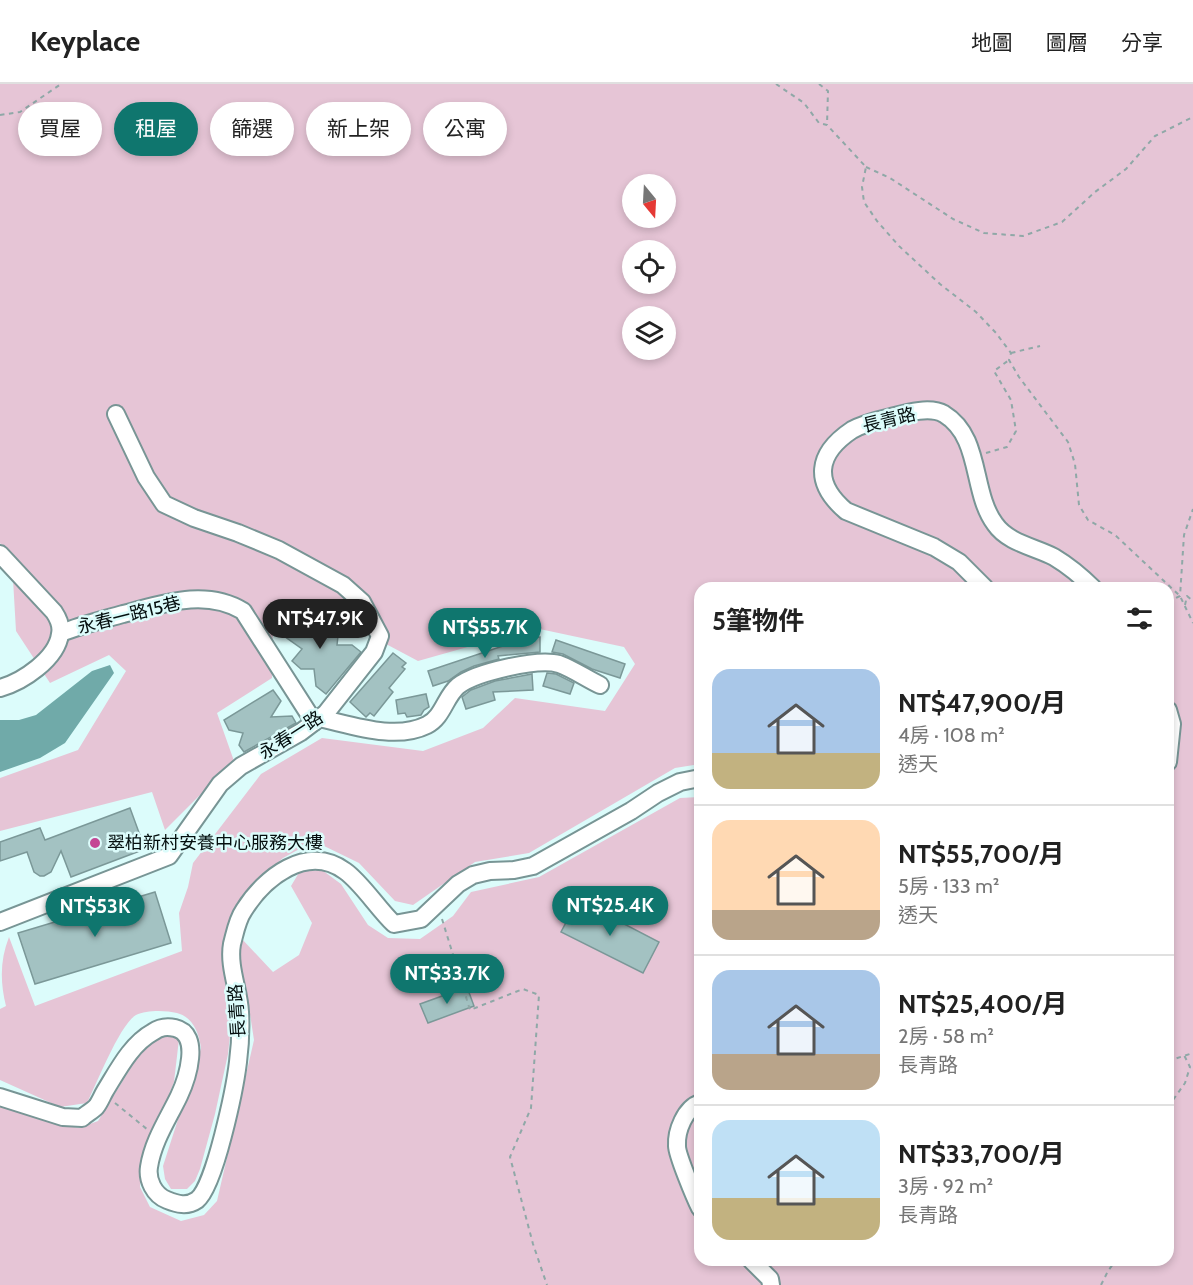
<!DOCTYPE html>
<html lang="zh-TW">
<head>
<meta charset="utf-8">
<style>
  :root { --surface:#fff; --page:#f6f6f6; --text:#222; --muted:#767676; --line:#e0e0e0; --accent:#0f766e }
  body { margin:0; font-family:Cabin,"Noto Sans TC",sans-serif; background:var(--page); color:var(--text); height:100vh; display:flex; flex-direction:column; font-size:22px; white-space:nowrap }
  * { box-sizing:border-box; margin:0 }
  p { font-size:20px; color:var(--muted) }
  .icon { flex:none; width:33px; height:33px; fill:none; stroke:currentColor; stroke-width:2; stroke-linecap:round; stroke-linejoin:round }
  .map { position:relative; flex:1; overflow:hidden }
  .drawer { position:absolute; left:694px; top:498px; width:480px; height:684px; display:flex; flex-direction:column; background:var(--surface); border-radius:18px; box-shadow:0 3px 9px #0003 }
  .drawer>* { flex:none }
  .banner { position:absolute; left:18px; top:18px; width:570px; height:54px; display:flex; gap:12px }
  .needle { width:39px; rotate:162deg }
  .controls { position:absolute; left:622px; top:90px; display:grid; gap:12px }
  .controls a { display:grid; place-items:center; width:54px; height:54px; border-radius:50%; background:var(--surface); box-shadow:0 3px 9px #0003; font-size:30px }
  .price { position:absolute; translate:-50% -51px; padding:0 14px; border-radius:21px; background:var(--accent); color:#fff; font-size:20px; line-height:39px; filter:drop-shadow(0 2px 3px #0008) }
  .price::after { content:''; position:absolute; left:50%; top:36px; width:18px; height:14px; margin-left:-9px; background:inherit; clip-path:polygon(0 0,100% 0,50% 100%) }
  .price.active { background:#222; color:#fff }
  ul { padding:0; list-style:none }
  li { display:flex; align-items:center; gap:18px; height:150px; padding:0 18px }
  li+li { border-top:2px solid var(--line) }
  li span { display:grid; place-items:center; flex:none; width:168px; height:120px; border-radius:18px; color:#555 }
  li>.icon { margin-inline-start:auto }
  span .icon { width:72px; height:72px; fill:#fffc; stroke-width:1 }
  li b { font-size:26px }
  h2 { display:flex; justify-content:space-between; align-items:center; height:72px; padding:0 18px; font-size:26px }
  .chip { padding:0 21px; border-radius:27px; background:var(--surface); box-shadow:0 3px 9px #0003; font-size:21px; line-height:54px }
  .chip.active { background:var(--accent); color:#fff }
  header { display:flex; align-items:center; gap:36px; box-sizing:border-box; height:84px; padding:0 30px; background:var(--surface); border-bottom:2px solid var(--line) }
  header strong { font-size:28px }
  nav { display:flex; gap:33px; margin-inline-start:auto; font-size:21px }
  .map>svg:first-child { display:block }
</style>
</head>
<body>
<header>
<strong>Keyplace</strong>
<nav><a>地圖</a><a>圖層</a><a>分享</a></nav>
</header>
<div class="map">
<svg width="1193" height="1201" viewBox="0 0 1193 1201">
  <rect width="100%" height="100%" fill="#dcfcfb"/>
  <!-- green -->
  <path fill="#e6c5d6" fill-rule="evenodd" d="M 0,0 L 1193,0 L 1193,1201 L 0,1201 L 0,1019 L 55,1039 L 79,1044 L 98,1037 L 151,951 L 163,948 L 179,955 L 174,998 L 141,1080 L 140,1103 L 150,1123 L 181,1137 L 204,1131 L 217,1117 L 254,956 L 247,911 L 237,875 L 241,854 L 273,888 L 299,871 L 312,839 L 291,802 L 300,787 L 322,786 L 341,800 L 368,841 L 388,854 L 420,855 L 453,832 L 471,808 L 539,793 L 680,714 L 700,713 L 700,1176 L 1168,1176 L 1168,504 L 700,504 L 700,680 L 675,684 L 529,769 L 475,778 L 413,821 L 395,817 L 359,779 L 322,761 L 303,763 L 283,774 L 253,800 L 232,828 L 227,858 L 225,912 L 231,942 L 228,970 L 215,1030 L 200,1085 L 195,1097 L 187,1105 L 171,1105 L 165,1095 L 163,1082 L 201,964 C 199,949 193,933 177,929 C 165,926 146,926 136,931 C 120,940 96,1001 87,1019 L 60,1023 L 0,996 L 0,925 L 6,922 C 0,898 0,876 9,853 L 35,922 L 182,867 L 179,829 L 188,803 L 193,779 L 261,690 L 322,654 L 423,667 L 483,644 L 515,614 L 605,627 L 635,580 L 624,563 L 535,544 L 418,577 L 305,517 L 273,536 L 272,594 L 217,629 L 234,677 L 165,746 L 152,708 L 0,747 L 0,694 L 78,666 L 126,587 L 109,571 L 50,599 L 16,547 L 12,478 L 0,459 ZM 633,100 L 666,100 L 666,134 L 633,134 ZM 633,166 L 666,166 L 666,200 L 633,200 ZM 633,232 L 666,232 L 666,266 L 633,266 Z"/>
  <!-- water -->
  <polygon fill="#70aaa9" points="110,581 114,589 65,659 40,674 0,688 0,636 19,636 36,631 92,587"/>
  <!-- building -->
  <g fill="#a3c2c2" stroke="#7b9898" stroke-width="1.5">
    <polygon points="306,529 320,545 329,534 339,543 337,561 352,561 361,568 326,610 316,602 314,585 301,585 292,577 302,565 284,552 284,543 294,531"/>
    <polygon points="540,553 540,568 498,572 499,575 474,582 461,588 448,597 433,602 428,587 509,560 509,554"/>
    <polygon points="556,556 625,580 620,594 592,585 563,570 552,568"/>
    <polygon points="393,569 406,579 402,583 405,585 389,604 393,608 374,632 370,629 366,633 350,618"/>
    <polygon points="547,589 556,590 574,599 570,610 543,602"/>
    <polygon points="532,590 533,606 493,608 495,616 466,625 462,613 471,606 495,597"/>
    <polygon points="273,606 281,617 271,633 292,632 296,639 244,668 239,661 243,649 229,646 224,636"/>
    <polygon points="426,610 429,623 424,626 421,631 407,633 405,629 398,630 396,616"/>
    <polygon points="130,724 145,765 71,793 61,767 51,788 44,792 40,792 34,788 27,768 0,777 0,758 40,744 45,756"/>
    <polygon points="155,808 171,859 35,900 18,849"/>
    <polygon points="578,816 659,858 643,889 561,848"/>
    <polygon points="467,903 474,922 428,939 420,920"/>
  </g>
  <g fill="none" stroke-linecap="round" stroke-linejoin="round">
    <!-- minor casing -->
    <g stroke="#789595" stroke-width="20">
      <g id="minor">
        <path d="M 0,470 L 54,528 C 58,534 62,541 60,550 C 57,575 22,598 0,604"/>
        <path d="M 985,504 L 959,478 L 934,463 L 846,427 C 813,399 816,370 852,346 C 864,339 878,336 891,333 C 906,329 930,322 944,330 C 982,353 971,408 995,440 C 1008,459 1035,463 1054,473 C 1069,482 1081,492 1093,504"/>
        <path d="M 61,549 C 81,541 102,536 123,530 C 162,520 205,504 243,527 L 314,638"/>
        <polyline points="1168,626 1172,640 1168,678"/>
        <path d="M 319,634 C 352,641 395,657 427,641 C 443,633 445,613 458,602 C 476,588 538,574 559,580 C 573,585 587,595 600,601"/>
        <polyline points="0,838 169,772 220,700 241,682 301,648 326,629 374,568 380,552 362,518 343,501 279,466 238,449 194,434 164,420 146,393 116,330"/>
        <path d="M 0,1013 L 63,1033 L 82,1034 C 86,1030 92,1027 96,1023 C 100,1018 102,1012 105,1007 C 118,986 131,960 153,948 C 160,943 166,942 175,944 C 202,950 187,995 179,1012 C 168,1035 153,1057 149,1083 C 147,1096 154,1111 167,1116 C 177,1120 187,1123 197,1116 C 215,1102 235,1003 238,978 C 240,962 241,944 240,928 C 239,906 228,882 232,860 C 235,849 237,836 244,826 C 264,794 307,759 345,787 C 362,799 378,825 394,840 L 421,835 L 458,800 L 473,791 L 490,787 L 514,786 L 533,782 L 631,727 L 658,709 L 680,698 L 700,694"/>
        <path d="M 700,1019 C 685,1024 676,1047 677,1062 C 677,1071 695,1114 700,1124"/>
        <polyline points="751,1176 770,1195 771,1201"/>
      </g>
    </g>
    <!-- path -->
    <g stroke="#8fa8a7" stroke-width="2" stroke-dasharray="4.5 4.5" stroke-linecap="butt">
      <polyline points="776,0 804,19 819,39 827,41 866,83 862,103 864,118 877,137 899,162 940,200 976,228 996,249 1011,269 1009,276 1019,293 1068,358 1075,380 1079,421 1088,436 1115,451 1180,512 1193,539"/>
      <polyline points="819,0 828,7 827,41"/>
      <polyline points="0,31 20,28 61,0"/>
      <polyline points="866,83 890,94 953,135 984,149 1023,152 1062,138 1095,108 1126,85 1155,52 1193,33"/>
      <polyline points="1011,269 1040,262"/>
      <polyline points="986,369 1007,363 1016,347 1011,316 994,287 1009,276"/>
      <polyline points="1168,518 1180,512 1184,451 1193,425"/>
      <polyline points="1185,521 1187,512 1193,517"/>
      <polyline points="442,835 470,926 523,905 539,911 531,1024 510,1073 533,1160 547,1201"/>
      <polyline points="1168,977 1193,969"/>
      <polyline points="115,1019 148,1046"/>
      <polyline points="1168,1023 1185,999 1190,983 1184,971"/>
      <polyline points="1101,1201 1108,1187 1116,1176"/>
    </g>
    <!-- minor -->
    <use href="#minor" stroke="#fff" stroke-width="16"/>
  </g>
  <!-- markers -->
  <circle fill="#c44795" stroke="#dcfcfb" stroke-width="2" cx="95" cy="759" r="6"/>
  <g text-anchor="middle" stroke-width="5" stroke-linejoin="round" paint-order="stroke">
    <!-- street labels -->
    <g font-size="18" fill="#040e0e" stroke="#dcfcfb">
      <text transform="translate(889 336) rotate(-14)" y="6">長青路</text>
      <text transform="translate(129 531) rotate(-14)" y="6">永春一路15巷</text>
      <text transform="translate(291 651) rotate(-33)" y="6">永春一路</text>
      <text transform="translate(237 927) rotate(-94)" y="6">長青路</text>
    </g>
    <!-- poi labels -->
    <g font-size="18" fill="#040e0e" stroke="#dcfcfb" text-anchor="start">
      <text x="107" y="765">翠柏新村安養中心服務大樓</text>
    </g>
  </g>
</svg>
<div class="controls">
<a><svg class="needle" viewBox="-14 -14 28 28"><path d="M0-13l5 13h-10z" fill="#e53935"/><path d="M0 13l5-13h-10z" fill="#767676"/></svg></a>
<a><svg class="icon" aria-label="locate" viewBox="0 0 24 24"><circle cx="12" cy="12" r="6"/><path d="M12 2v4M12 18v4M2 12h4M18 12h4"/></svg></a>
<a><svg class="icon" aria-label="layers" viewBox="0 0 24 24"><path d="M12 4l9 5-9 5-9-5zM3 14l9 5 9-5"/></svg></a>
</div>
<b class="price active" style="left:320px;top:566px">NT$47.9K</b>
<b class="price" style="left:485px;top:575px">NT$55.7K</b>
<b class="price" style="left:610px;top:853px">NT$25.4K</b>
<b class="price" style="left:95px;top:854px">NT$53K</b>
<b class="price" style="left:447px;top:921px">NT$33.7K</b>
<div class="banner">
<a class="chip">買屋</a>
<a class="chip active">租屋</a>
<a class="chip">篩選</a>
<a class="chip">新上架</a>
<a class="chip">公寓</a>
</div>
<section class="drawer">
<h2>5筆物件<svg class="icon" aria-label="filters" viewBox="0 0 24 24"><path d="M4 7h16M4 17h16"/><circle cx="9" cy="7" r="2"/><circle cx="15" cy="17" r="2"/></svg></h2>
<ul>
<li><span style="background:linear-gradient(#a9c7e8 70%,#c2b280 0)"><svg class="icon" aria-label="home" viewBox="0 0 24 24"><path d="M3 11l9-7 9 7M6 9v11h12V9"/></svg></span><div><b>NT$47,900/月</b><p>4房 · 108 m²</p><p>透天</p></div></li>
<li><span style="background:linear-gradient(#ffd9b3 75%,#b9a48a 0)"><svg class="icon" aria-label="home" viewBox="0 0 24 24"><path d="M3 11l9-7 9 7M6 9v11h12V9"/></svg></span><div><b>NT$55,700/月</b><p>5房 · 133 m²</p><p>透天</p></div></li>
<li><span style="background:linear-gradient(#a9c7e8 70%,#b9a48a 0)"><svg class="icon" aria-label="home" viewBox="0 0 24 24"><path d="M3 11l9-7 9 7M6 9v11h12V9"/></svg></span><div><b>NT$25,400/月</b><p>2房 · 58 m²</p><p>長青路</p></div></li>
<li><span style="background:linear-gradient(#bfe0f5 65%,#c2b280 0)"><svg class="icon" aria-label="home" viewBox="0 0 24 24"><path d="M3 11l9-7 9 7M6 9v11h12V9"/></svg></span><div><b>NT$33,700/月</b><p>3房 · 92 m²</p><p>長青路</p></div></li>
</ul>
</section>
</div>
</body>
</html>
